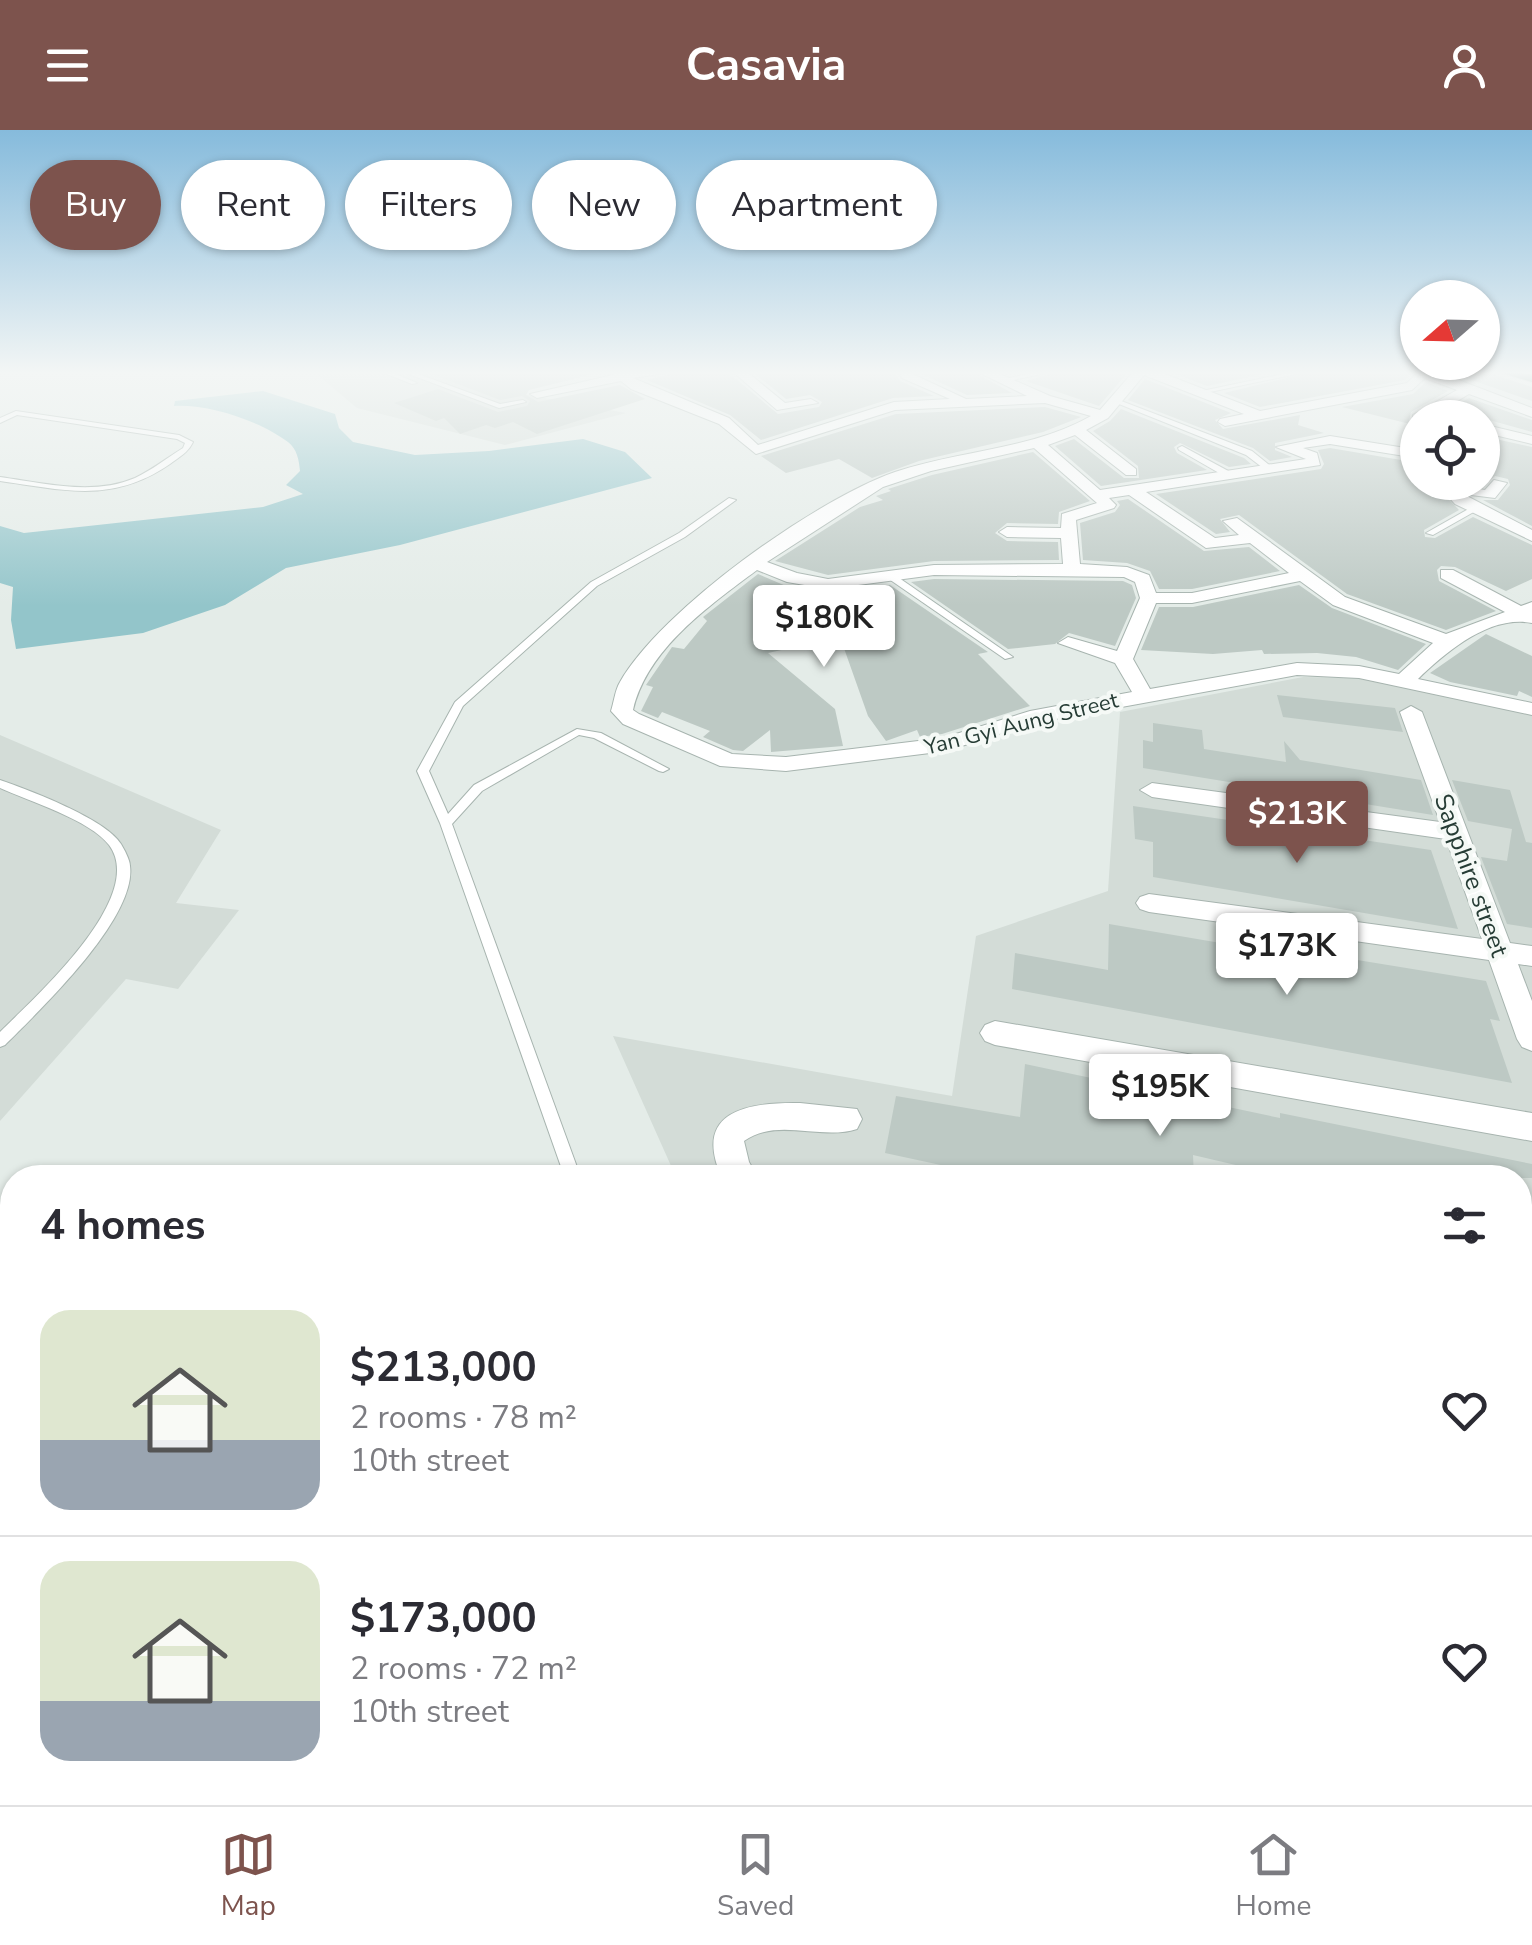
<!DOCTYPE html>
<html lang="en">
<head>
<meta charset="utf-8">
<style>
  :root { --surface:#fff; --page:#f7f7f7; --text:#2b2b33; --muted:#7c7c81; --line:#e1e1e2; --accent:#7d534d }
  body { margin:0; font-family:"Nunito Sans",sans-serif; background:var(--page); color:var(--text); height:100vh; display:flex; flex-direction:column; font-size:38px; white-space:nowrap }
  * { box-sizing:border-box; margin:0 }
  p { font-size:32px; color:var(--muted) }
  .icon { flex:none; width:55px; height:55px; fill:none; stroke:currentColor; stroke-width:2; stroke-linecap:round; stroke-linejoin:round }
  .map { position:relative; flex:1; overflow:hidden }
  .side { position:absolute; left:0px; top:1035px; width:1532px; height:640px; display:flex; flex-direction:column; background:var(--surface); border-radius:40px 40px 0 0; box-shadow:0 2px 8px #0004 }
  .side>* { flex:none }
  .hud { position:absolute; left:30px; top:30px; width:1000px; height:90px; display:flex; gap:20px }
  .needle { width:65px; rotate:250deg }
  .buttons { position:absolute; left:1400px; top:150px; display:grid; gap:20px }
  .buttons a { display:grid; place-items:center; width:100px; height:100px; border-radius:50%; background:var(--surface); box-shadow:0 2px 8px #0004; font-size:50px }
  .price { position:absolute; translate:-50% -85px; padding:0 22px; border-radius:10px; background:#fff; color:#222; font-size:32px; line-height:65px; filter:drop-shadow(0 2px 5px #0008) }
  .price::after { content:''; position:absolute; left:50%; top:60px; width:30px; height:22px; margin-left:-15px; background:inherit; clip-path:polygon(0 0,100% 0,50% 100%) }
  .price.selected { background:var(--accent); color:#fff }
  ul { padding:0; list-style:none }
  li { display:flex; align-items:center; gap:30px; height:250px; padding:0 40px }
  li+li { border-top:2px solid var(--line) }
  li span { display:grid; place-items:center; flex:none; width:280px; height:200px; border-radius:30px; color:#555 }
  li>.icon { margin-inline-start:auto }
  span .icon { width:120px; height:120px; fill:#fffc; stroke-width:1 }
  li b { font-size:42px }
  h2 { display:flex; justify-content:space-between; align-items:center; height:120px; padding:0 40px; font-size:42px }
  .tag { padding:0 35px; border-radius:45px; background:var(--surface); box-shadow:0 2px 8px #0004; font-size:35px; line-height:90px }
  .tag.selected { background:var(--accent); color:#fff }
  header { display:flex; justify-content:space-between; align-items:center; height:130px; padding:0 40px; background:var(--accent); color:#fff; font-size:45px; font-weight:700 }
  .tab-bar { display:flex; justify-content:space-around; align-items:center; height:140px; border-top:2px solid var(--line); background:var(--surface); font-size:28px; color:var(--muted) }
  .tab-bar a { display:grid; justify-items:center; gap:5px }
  .tab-bar .selected { color:var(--accent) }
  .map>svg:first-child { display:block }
</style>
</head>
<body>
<header><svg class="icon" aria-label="menu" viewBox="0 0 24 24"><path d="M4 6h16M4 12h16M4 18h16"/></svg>Casavia<svg class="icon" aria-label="person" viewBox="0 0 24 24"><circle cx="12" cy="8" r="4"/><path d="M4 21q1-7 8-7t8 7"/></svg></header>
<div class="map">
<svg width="1532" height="1675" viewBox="0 0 1532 1675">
  <rect width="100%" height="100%" fill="#e4ece8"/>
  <!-- built -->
  <g fill="#d3dcd7">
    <polygon points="313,241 503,241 517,263 626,283 505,315 357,278"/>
    <polygon points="1303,547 1363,548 1532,585 1532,1675 940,1675 941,1662 1520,1662 1520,1048 676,1047 613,906 952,966 976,806 1108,761 1120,582"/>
    <polygon points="0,605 221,700 176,773 239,780 178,859 126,849 0,991"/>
  </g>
  <!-- water -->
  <path fill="#93c5ca" d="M 263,261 L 335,284 L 339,298 L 353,312 L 415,325 L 489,321 L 583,309 L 625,322 L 652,348 L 400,415 L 286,438 L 225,475 L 143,503 L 16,519 L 11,490 L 13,457 L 0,453 L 0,396 L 24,403 L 263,377 L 303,364 L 286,355 L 300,341 C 299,330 297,319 288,312 C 260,291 209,274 174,276 L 175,271 Z"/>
  <!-- building -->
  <g fill="#bdc9c4">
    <polygon points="424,241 606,241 529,260 526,265 538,272 620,255 645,269 537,304 513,292 495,298 486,295 460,304 444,288 436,291 394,273 438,259 498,282 527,276 530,271 522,266 500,270"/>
    <polygon points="682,241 730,244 778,284 819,277 822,272 810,265 786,269 752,241 899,241 896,244 900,251 934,266 893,268 761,310 730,285 647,250"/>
    <polygon points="915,241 972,241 1012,263 967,265"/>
    <polygon points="1061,241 1129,241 1099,276 1026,251"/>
    <polygon points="1168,241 1278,241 1207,256"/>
    <polygon points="1315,241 1414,241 1405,250 1260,277 1224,263"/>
    <polygon points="1446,241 1482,241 1532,257 1532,271"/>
    <polygon points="1145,249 1231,283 1215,290 1223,299 1300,285 1298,295 1324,303 1275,313 1275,320 1292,327 1270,331 1253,318 1128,270"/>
    <polygon points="1426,252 1448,261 1411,282 1409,291 1418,296 1342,277 1413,264"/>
    <polygon points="1469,268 1532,290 1532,302 1482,288 1437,288"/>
    <polygon points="1045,277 1081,287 1043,302 919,331 872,348 839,329 786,343 761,326 896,284"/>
    <polygon points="1121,279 1244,328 1251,334 1229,337 1180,313 1174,317 1177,323 1207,340 1101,356 1055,316 1074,309 1124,348 1139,348 1138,336 1093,301 1110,291"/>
    <polygon points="1482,306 1532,317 1532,396 1483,370 1498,370 1510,355 1508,349 1495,346 1484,356 1462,352 1482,352"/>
    <polygon points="1330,318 1413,332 1418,337 1418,352 1432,352 1459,380 1424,400 1425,407 1435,408 1473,387 1532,415 1532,449 1506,461 1525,470 1455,437 1441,436 1437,440 1439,451 1496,481 1446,500 1347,464 1239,385 1220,389 1230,402 1216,404 1156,364 1321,339 1324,334 1318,320"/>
    <polygon points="1033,322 1090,371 1059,382 1058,394 1007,393 995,403 1007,411 1058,412 1059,430 934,431 828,445 775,431 860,377 883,370 876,366 891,361 888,359 932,345"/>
    <polygon points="1128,369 1204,421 1249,417 1280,441 1192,459 1159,459 1150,441 1127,433 1083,430 1080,393 1115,382 1120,375 1117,371"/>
    <polygon points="758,444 786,456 835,462 854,478 882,518 891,517 893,510 866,470 854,459 890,455 988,522 978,524 1030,576 942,604 920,607 917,600 886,611 868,586 840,507 768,523 835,579 843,616 771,622 770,600 743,621 733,620 703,607 710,601 662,582 658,588 641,581 653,557 646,555 672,517 684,519 707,491 703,487"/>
    <polygon points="934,449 1123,451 1132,455 1136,468 1115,516 1069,503 1055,514 1008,519 911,452"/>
    <polygon points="1299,455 1332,478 1426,514 1398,540 1356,527 1317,523 1264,524 1262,520 1213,524 1141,520 1159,477 1193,477"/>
    <polygon points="1486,504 1532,526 1532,567 1519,561 1517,566 1450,552 1430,543"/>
    <polygon points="1277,565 1395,578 1403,602 1283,587"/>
    <polygon points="1153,593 1202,600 1204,619 1286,632 1284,611 1300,630 1421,650 1433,685 1143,638 1143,610 1153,612"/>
    <polygon points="1452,650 1510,660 1526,712 1532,713 1532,798 1507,794 1481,727 1507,731 1512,699 1468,691"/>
    <polygon points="1133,676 1431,720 1458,799 1153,747 1153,712 1135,709"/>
    <polygon points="1109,794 1297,826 1296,820 1486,851 1500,891 1490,889 1512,953 1012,859 1015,823 1108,840"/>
    <polygon points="1025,934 1280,988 1280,983 1532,1034 1532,1048 1240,1048 1240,1036 1193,1025 1194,1048 1001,1048 885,1023 896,966 1020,987"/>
  </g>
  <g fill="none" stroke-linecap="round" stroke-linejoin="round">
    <!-- lane casing -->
    <g stroke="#a7b4af" stroke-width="2">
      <g id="lane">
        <polygon points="379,241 388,241 417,253 412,254"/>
        <polygon points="401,241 410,241 500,274 523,270 526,272 499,278"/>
        <polygon points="1042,241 1057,241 1003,252 1000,250"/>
        <polygon points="1297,241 1311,241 1205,263 1202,261"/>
        <polygon points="1116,269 1252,321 1274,339 1267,341 1246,325 1114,272"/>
        <path d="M 16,281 L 179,305 L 193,312 C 188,323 179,327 170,334 C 112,374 65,360 0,351 L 0,347 C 44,353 93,366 135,348 C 152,340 167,328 183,318 L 185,313 L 177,309 L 17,285 L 0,293 L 0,288 Z"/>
        <polygon points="1182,316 1232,343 1233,345 1226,347 1179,320 1178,318"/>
        <polygon points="729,368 736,370 685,407 597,456 463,576 429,641 448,684 474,655 577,599 601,603 669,639 663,642 659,641 594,608 579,605 482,661 452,694 581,1048 565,1048 440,693 417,641 455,572 591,452 679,403"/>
        <polygon points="1472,377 1479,379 1433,405 1426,403"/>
        <polygon points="886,443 892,443 1013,527 1005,529 886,447"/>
        <polygon points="834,452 840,452 863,472 890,512 888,514 882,514 857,476 834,456"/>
        <path d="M 0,650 C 29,660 106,689 121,714 C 124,719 130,730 130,736 C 137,788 40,880 5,915 L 0,917 L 0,902 C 34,868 148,767 109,715 C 90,690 29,671 0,658 Z"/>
        <path d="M 12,1473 C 13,1488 17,1507 0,1514 C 0,1498 0,1480 12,1473 Z"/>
        <polygon points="708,1662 732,1662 731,1675 707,1675"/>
      </g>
    </g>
    <!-- street casing -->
    <g stroke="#a7b4af" stroke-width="2">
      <g id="street">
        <path d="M 610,241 L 678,241 L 633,248 L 729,288 L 758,315 L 894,272 L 950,269 L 902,248 L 900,245 L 906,241 L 966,269 L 1027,266 L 976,241 L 993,241 L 1050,266 L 1100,280 L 1134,241 L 1157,241 L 1260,281 L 1407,253 L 1419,241 L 1435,241 L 1532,278 L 1532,287 L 1469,264 L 1429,288 L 1413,291 L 1413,285 L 1457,260 L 1425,248 L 1412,260 L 1225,296 L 1218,292 L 1220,289 L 1244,284 L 1144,245 L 1108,288 L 1086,300 L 1136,339 L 1136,345 L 1126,345 L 1075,305 L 1048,315 L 1100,360 L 1306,329 L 1276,317 L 1330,306 L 1418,320 L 1417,328 L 1330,314 L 1303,318 L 1317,323 L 1320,335 L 1146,362 L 1215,408 L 1239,405 L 1223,391 L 1237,388 L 1345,467 L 1446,504 L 1505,482 L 1441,448 L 1441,440 L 1453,440 L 1521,476 L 1532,472 L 1532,493 C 1490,485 1447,521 1418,549 L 1532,573 L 1532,585 L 1359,548 L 1297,545 L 1034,593 L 946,621 L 786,641 L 720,636 L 623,594 L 611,581 C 614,572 615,560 620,552 C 662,479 815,370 895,342 C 960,320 1031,320 1091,286 L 1045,273 L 895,280 L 756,324 L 719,294 L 631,259 L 621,251 L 537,268 L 530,264 L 613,245 ZM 1034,318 L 1097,373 L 1062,384 L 1061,398 L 1007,397 L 999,402 L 1007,407 L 1061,408 L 1063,434 L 934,435 L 828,449 L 797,443 L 767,432 L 883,357 L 931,341 ZM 1129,365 L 1206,418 L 1250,413 L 1289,443 L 1192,463 L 1156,463 L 1149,445 L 1127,437 L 1080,434 L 1076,390 L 1114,378 L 1116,375 L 1109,368 ZM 757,440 L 787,452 L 828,459 L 934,445 L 1124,447 L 1135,452 L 1140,468 L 1117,521 L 1068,507 L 1058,513 L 1115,533 L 1132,562 L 1030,581 L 943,608 L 786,627 L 732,624 L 639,584 L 633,580 C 647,519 709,476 757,440 ZM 1300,451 L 1333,475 L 1433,513 L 1399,544 L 1359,536 L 1297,533 L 1150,559 L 1133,529 L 1156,473 L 1192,473 Z"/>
        <polygon points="732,241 746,241 785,273 811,269 818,273 777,280"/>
        <polygon points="1482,294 1532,306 1532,314 1482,302"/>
        <polygon points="1494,350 1507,353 1495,368 1463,364 1532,400 1532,411 1455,374 1435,352 1485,360"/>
        <polygon points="1411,576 1422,582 1510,813 1532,816 1532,836 1518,834 1532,871 1532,921 1522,917 1517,909 1489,830 1149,782 1140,779 1136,773 1140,767 1149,764 1482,809 1446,709 1152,667 1140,660 1152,653 1440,692 1400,582"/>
        <polygon points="995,891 1532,983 1532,1011 995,915 985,911 980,903 985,895"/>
        <path d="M 800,973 L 857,979 L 862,989 L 857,999 C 821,1011 778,987 744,1011 L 749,1032 L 758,1048 L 722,1048 C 692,982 746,972 800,973 Z"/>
        <polygon points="1520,1192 1532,1194 1532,1230 1520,1228"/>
        <polygon points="1520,1519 1532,1522 1532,1568 1520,1565"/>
      </g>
    </g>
    <!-- highway casing -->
    <g stroke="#c2c8c6" stroke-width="2">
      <polygon id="highway" points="1503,241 1532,244 1532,252 1505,244"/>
    </g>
    <!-- lane -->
    <use href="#lane" fill="#fff" fill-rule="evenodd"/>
    <!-- street -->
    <use href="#street" fill="#fff" fill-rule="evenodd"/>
    <!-- highway -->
    <use href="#highway" fill="#356558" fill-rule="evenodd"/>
  </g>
  <!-- sky -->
  <linearGradient id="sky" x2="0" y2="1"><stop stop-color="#86bbdc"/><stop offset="0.51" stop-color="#f3f6f5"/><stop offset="1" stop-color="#f3f6f5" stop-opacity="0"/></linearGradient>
  <rect width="1532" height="476" fill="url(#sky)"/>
  <g text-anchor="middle" stroke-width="8" stroke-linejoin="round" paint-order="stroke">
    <!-- far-street labels -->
    <g font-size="22" fill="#263c35" stroke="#f5f9f6">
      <text transform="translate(1021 593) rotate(-14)" y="8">Yan Gyi Aung Street</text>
    </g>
    <!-- street labels -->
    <g font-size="25" fill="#263c35" stroke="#f5f9f6">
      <text transform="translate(1472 745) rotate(70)" y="9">Sapphire street</text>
    </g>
  </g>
</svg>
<div class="buttons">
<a><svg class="needle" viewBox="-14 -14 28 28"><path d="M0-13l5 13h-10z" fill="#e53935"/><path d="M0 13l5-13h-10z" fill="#7c7c81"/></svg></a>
<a><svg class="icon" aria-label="locate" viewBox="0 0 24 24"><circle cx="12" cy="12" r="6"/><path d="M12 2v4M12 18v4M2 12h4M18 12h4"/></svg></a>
</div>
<b class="price" style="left:824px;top:540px">$180K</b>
<b class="price selected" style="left:1297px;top:736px">$213K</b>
<b class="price" style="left:1287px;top:868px">$173K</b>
<b class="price" style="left:1160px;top:1009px">$195K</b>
<div class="hud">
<a class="tag selected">Buy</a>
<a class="tag">Rent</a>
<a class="tag">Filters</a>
<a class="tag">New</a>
<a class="tag">Apartment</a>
</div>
<section class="side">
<h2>4 homes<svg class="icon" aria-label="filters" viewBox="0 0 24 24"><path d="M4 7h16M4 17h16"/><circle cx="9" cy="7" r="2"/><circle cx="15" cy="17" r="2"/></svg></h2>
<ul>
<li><span style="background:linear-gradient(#dfe7d0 65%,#9aa5b1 0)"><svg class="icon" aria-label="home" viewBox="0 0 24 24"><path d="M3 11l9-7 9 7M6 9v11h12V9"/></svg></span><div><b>$213,000</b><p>2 rooms · 78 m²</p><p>10th street</p></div><svg class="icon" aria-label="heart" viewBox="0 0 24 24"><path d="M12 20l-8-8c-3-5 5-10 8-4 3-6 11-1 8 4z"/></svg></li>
<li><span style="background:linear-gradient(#dfe7d0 70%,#9aa5b1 0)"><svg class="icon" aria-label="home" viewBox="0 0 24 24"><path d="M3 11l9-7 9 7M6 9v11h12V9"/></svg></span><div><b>$173,000</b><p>2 rooms · 72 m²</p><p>10th street</p></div><svg class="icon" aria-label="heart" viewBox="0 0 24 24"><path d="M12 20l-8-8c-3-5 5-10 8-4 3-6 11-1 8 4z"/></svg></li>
</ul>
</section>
</div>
<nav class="tab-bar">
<a class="selected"><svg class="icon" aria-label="map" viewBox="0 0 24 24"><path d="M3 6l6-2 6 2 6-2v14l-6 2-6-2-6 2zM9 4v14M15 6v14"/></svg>Map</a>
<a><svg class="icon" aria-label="saved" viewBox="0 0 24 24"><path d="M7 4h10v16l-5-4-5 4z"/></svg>Saved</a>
<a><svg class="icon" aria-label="home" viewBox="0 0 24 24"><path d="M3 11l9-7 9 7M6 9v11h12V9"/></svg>Home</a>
</nav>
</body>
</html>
